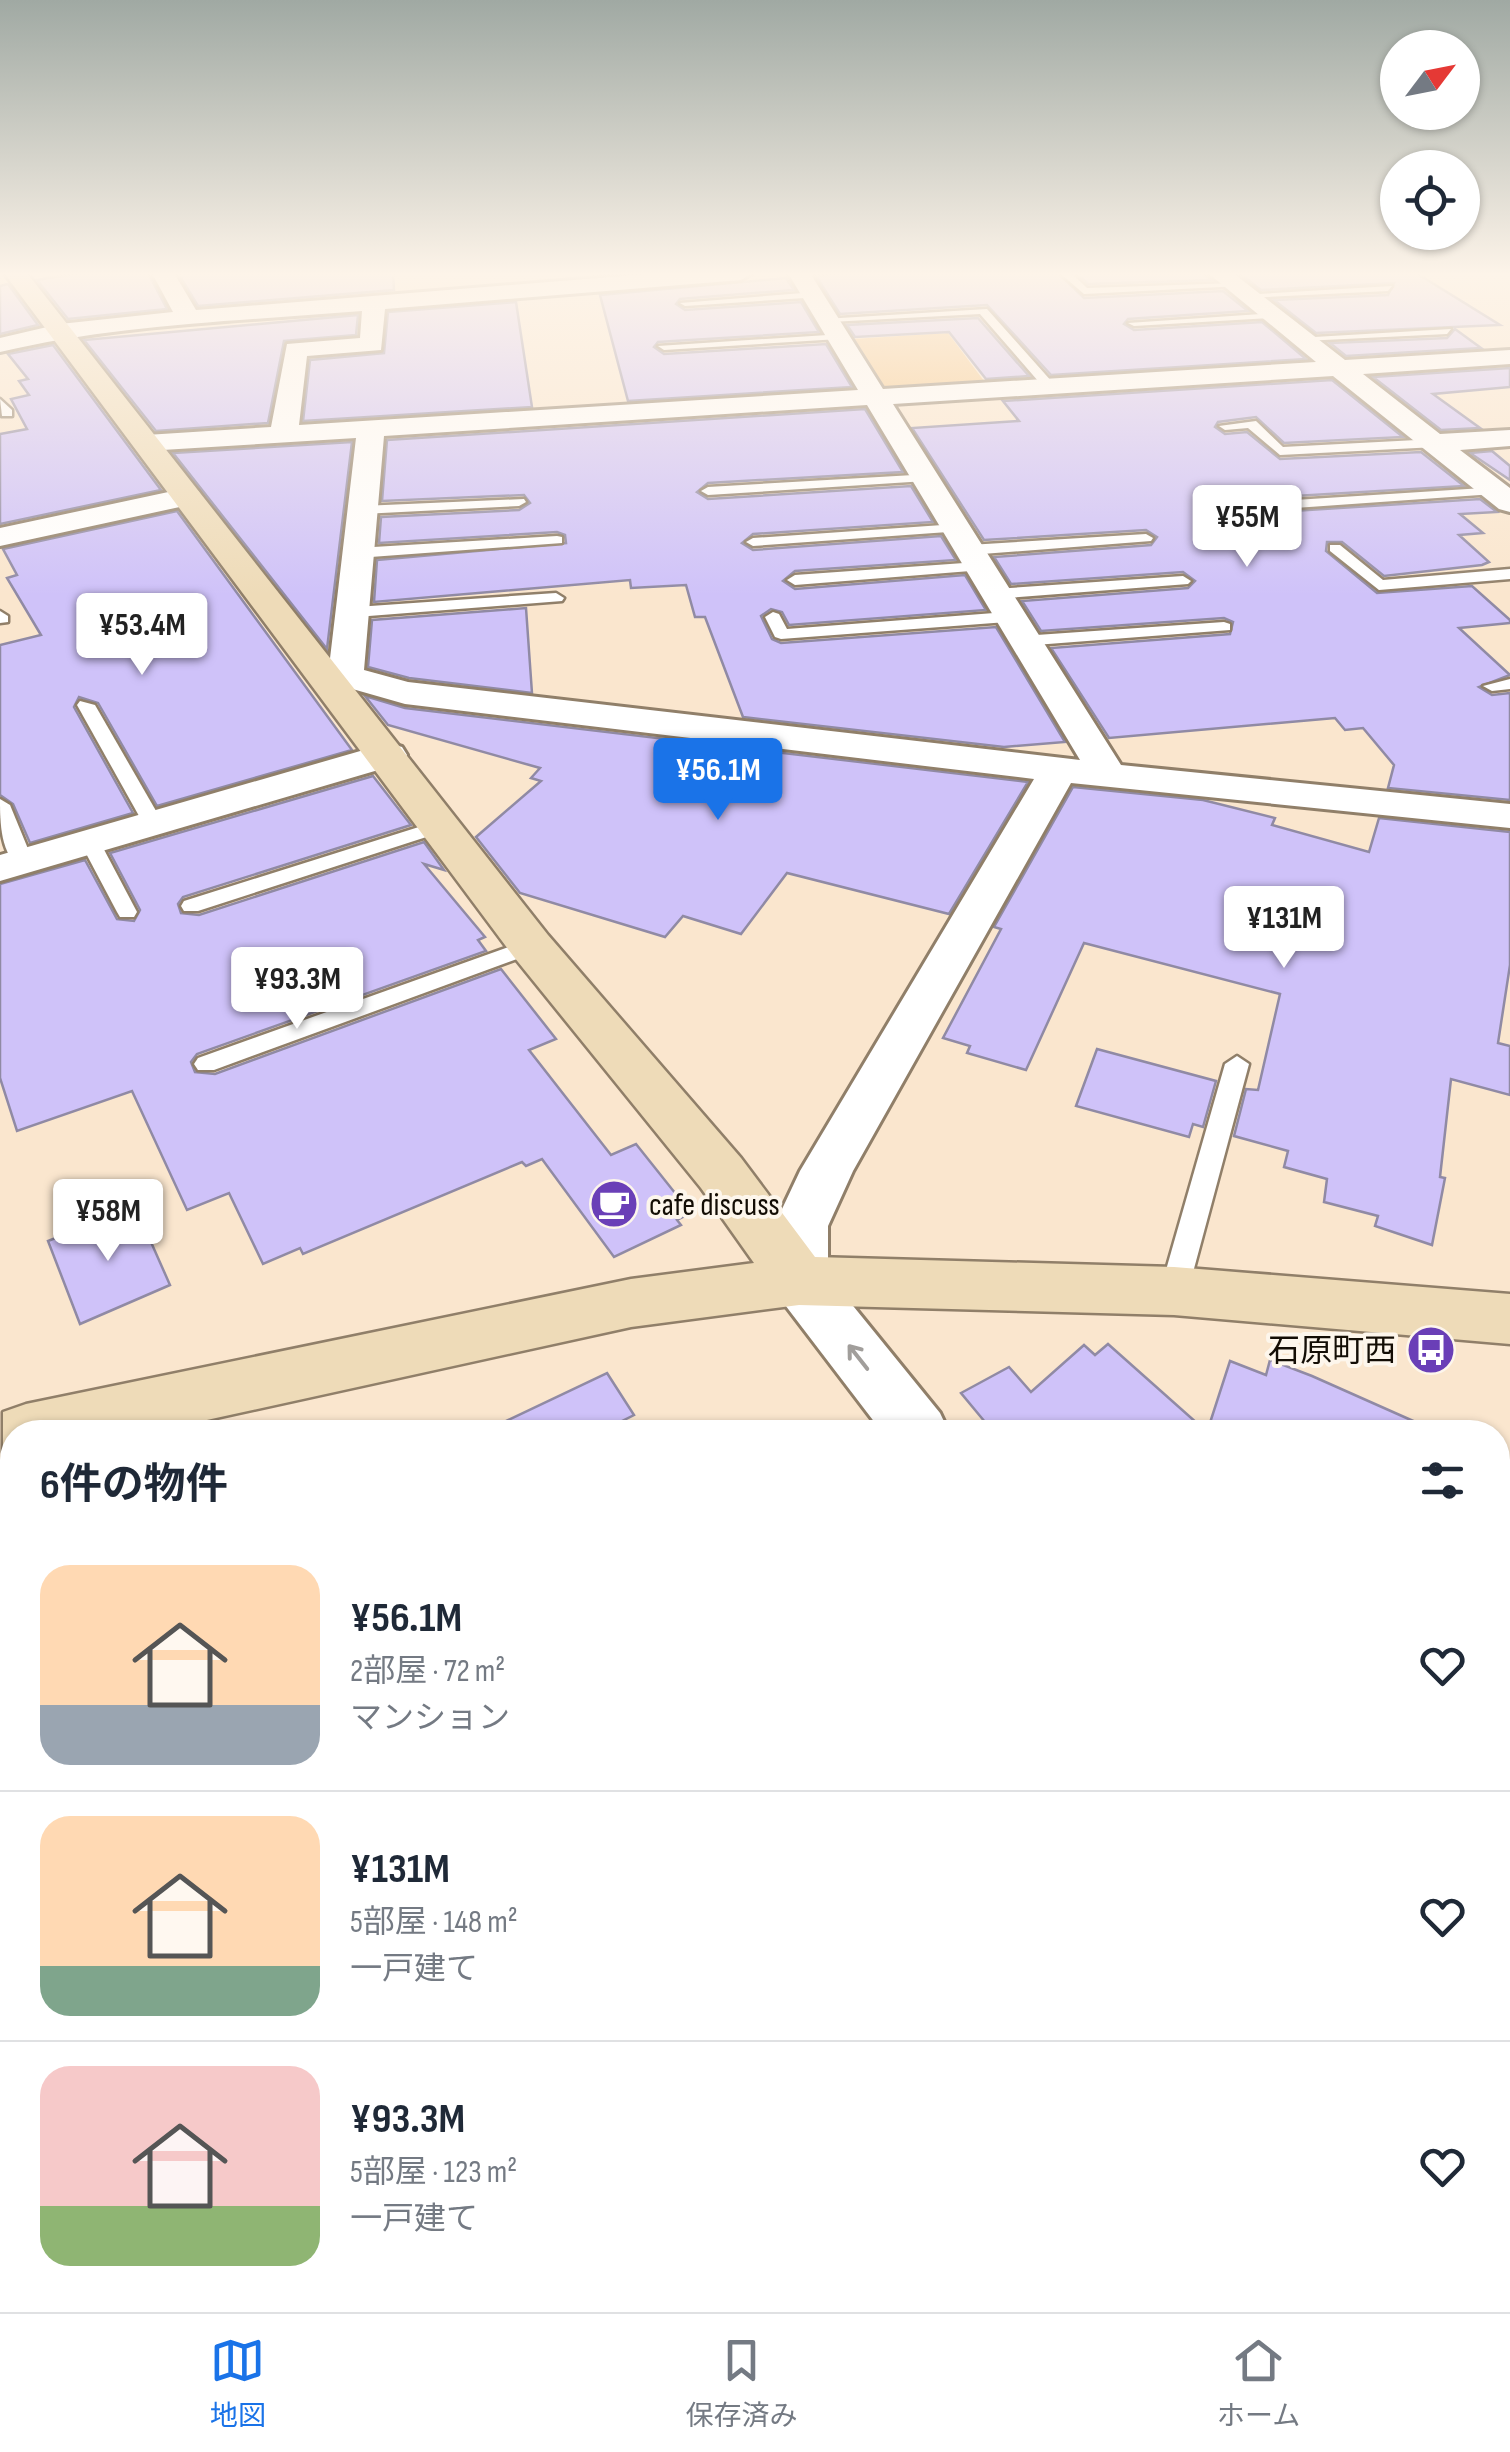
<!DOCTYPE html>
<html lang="ja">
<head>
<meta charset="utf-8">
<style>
  :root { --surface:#fff; --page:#f2f2f3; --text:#1f2937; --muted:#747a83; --line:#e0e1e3; --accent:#1a73e8 }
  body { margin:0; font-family:"Sofia Sans Condensed","Noto Sans JP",sans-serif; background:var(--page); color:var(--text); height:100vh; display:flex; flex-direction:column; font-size:38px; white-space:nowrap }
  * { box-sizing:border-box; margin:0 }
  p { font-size:32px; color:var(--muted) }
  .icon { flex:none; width:55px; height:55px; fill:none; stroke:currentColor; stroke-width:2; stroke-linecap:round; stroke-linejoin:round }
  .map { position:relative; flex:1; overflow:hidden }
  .sheet { position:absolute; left:0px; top:1420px; width:1510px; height:892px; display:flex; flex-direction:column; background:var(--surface); border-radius:40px 40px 0 0; box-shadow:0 2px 8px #0004 }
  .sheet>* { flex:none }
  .needle { width:65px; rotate:58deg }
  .controls { position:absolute; left:1380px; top:30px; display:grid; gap:20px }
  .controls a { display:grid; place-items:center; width:100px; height:100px; border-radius:50%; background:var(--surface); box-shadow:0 2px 8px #0004; font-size:50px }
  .price { position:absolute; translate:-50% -85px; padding:0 22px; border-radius:10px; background:#fff; color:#222; font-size:32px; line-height:65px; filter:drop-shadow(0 2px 5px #0008) }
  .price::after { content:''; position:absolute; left:50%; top:60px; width:30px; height:22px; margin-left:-15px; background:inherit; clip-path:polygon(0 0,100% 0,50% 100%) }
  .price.on { background:var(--accent); color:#fff }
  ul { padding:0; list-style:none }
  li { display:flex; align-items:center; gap:30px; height:250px; padding:0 40px }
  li+li { border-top:2px solid var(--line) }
  li span { display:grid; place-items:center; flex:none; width:280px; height:200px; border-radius:30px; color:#555 }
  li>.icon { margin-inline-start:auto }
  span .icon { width:120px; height:120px; fill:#fffc; stroke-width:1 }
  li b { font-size:42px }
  h2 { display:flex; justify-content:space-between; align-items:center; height:120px; padding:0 40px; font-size:42px }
  .menu { display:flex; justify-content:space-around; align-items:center; height:140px; border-top:2px solid var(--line); background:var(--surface); font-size:28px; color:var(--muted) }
  .menu a { display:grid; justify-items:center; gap:5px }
  .menu .on { color:var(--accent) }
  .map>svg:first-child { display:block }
</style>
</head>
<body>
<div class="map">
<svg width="1510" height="2312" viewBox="0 0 1510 2312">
  <rect width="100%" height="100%" fill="#fae6ce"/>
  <!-- green -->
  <polygon fill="#f5c482" points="948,333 987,385 885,391 853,339"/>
  <!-- building -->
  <g fill="#cfc2f9" stroke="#908aa4" stroke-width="2.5">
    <polygon points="80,273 148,273 167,309 68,319 37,280"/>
    <polygon points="178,273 393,273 394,290 198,306"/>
    <polygon points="839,273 1058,273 1084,298 1223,291 1248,311 1128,319 1124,324 1134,330 1262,322 1306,359 1051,375 987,305 840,314 816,276"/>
    <polygon points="1076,273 1204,273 1211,280 1088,284"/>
    <polygon points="1239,273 1416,273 1500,325 1316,333 1274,300 1388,295 1394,283 1261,290"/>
    <polygon points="786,278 794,290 680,299 676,304 685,310 801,302 819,332 658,342 654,347 664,354 826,344 852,387 628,401 600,295"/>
    <polygon points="8,284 38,325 0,334 0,286"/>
    <polygon points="516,302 532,407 303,421 310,360 384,353 388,312"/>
    <polygon points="358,315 356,335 284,341 268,423 156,431 84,340"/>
    <polygon points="978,318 1029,376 986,379 949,332 855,337 847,325"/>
    <polygon points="1455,329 1481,348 1346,356 1330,343 1447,338"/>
    <polygon points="53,345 161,490 0,524 0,434 27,429 11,399 29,395 19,381 28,379 8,354"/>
    <polygon points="1510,368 1510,387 1433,394 1480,428 1441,430 1373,377"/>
    <polygon points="1332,380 1403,437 1284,443 1256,417 1218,422 1215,427 1225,434 1247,432 1280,459 1421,452 1464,486 1295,496 1284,503 1293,511 1480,499 1497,512 1460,514 1483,533 1459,535 1489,562 1482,565 1384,576 1342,542 1327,542 1326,551 1377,593 1472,586 1510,620 1510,623 1459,628 1510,675 1479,687 1492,695 1510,693 1510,800 1388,788 1394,765 1363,728 1345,730 1335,718 1109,738 1051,648 1230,634 1233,622 1224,618 1041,631 1022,601 1188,588 1195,581 1183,572 1011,584 994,557 1151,545 1157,537 1146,530 984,540 912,428 1019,421 1003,401"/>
    <polygon points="865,409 903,472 708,483 697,492 708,499 911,486 933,522 753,534 742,543 753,550 941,536 956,560 795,571 783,581 795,589 965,575 986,610 789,625 782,612 771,609 761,616 772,639 781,643 996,627 1065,742 1004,747 743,717 705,617 695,617 686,585 631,588 630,580 374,602 377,560 566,543 565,535 557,532 379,543 381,517 519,510 530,503 524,495 382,501 387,440"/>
    <polygon points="352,442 327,649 173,453"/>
    <polygon points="1492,451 1510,466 1510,480 1470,453"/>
    <polygon points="177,511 352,750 157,806 98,703 79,697 74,707 133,813 30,843 13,804 0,795 0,645 41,635 7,578 17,575 3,549"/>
    <polygon points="526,608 532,693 409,678 368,667 372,620"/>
    <polygon points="365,696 405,708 1028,782 949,914 787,873 741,934 683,916 665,937 520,893 476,837 541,781 531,778 540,768 388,725"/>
    <polygon points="373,776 411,825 183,897 178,904 181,913 199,915 424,842 444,870 424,864 485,937 478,940 486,951 197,1054 191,1062 195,1072 215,1074 501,969 556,1039 529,1050 611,1155 636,1144 691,1213 677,1220 681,1225 614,1257 542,1159 526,1166 522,1162 303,1254 300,1248 263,1264 229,1193 187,1210 132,1091 17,1131 0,1078 0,884 85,860 117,919 134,921 140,910 110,853"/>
    <polygon points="1073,787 1203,800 1275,818 1272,825 1369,852 1379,818 1510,832 1510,965 1498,1043 1510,1046 1510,1095 1451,1079 1440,1177 1445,1178 1432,1245 1375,1226 1378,1216 1324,1202 1327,1179 1284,1167 1288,1151 1234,1136 1246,1089 1258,1090 1280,994 1084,943 1026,1070 967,1053 970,1046 943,1038 1001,929 994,927"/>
    <polygon points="1097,1049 1216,1081 1203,1127 1193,1124 1189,1137 1076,1106"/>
    <polygon points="135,1206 170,1285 80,1324 48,1241"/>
    <polygon points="1108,1344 1207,1432 985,1432 990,1428 961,1393 1009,1367 1031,1392 1084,1345 1095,1355"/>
    <polygon points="1270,1360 1312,1376 1438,1432 1207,1432 1230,1361 1266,1375"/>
    <polygon points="607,1373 634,1415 600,1432 483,1432"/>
  </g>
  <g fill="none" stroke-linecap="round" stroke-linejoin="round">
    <!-- lane casing -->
    <g stroke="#907f69" stroke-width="5">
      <g id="lane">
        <polygon points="1071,273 1087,288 1235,283 1240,286 1084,294 1061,274"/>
        <polygon points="1392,286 1388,291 1247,298 1242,295"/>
        <polygon points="816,292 820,297 685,306 680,303"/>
        <polygon points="987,309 1053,383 1053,389 1045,389 980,314 830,322 824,319"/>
        <polygon points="1274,313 1270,318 1134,326 1128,323"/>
        <polygon points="1451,329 1447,334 1303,341 1297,338"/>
        <polygon points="843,334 839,339 664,350 658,346"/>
        <polygon points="0,399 12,410 12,416 2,416"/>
        <polygon points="1256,421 1283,447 1436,439 1443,443 1436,447 1280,455 1248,428 1225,430 1219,426"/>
        <polygon points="931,474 931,480 926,481 708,495 701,491 708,487"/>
        <polygon points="1499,487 1499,493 1494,494 1295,508 1288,504 1295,500"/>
        <polygon points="524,499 526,502 519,506 362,514 355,510 362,506"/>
        <polygon points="957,524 962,525 962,531 753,546 746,542 753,538"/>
        <polygon points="1146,534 1153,538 1151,541 969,555 961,550 969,545"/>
        <polygon points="557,536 562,537 562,543 357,558 349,553 357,548"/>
        <polygon points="1330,545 1340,545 1383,580 1510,569 1510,579 1379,590 1330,551"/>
        <polygon points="978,562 983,564 983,570 795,585 787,580 795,575"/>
        <polygon points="1183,576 1191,581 1188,584 995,599 987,594 995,589"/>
        <polygon points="556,593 564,598 562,601 356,617 348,612 356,607"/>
        <polygon points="0,611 8,616 8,622 0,623"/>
        <polygon points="773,612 779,614 787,629 1007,612 1015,617 1007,622 781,639 775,637 765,617"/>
        <polygon points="1224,622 1230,624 1230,630 1022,646 1014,641 1022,636"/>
        <polygon points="1510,679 1510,689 1492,691 1483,686"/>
        <polygon points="80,701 95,705 163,823 160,827 153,829 143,823 77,705"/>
        <path d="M 0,799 L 10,805 L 33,861 L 30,865 L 23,867 C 0,859 0,820 0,799 Z"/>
        <polygon points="441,820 448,822 448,830 198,911 184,911 181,906 184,901"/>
        <polygon points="90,836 100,842 137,912 134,917 120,917 117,912 80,842"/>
        <polygon points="531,939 539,941 542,946 539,951 214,1070 198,1070 194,1064 198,1058"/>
        <polygon points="1237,1056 1249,1064 1188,1291 1184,1299 1174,1302 1164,1299 1160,1291 1225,1064"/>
        <polygon points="12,1736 12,1772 0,1777 0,1741"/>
        <polygon points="354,2300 398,2300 401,2312 357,2312"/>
      </g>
    </g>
    <!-- street casing -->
    <g stroke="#907f69" stroke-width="6">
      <g id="street">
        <path d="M 152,273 L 174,273 L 196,310 L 661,273 L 752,273 L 741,280 L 385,309 L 381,350 L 307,356 L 299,425 L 858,390 L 788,273 L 810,273 L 883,389 L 1316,362 L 1208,273 L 1233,273 L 1345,360 L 1510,350 L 1510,364 L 1363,374 L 1440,434 L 1510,430 L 1510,446 L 1460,450 L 1510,488 L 1510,512 L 1499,509 L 1333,376 L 893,404 L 1121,765 L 1510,804 L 1510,828 L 1071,783 L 853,1171 L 828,1226 L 828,1275 L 940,1413 L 949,1432 L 882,1432 L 779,1297 L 771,1281 L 774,1226 L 800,1171 L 1034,779 L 405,704 L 349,688 L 313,686 L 308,678 L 313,670 L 329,667 L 356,438 L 146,451 L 132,443 L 146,435 L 271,427 L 287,344 L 360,338 L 362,311 C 241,321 118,324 0,352 L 0,338 L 60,324 L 173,312 ZM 867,405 L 1080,760 L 408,682 L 364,670 L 384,436 Z"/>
        <polygon points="187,488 198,491 202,497 198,503 0,546 0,528"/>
        <polygon points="388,743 402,747 407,755 402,763 0,881 0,855"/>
        <polygon points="1498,2118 1510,2123 1510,2221 1498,2216"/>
        <polygon points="1498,2260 1510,2265 1510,2312 1424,2312 1429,2300 1498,2300"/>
      </g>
    </g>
    <!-- secondary casing -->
    <g stroke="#907f69" stroke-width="5">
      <polygon id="secondary" points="4,273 27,273 548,935 741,1158 815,1257 1174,1267 1510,1294 1510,1344 1174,1315 799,1305 631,1327 152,1432 12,1432 12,1455 3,1452 3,1412 26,1404 631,1279 754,1263 701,1188 514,957"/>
    </g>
    <!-- lane -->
    <use href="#lane" fill="#fff" fill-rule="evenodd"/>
    <!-- street -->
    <use href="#street" fill="#fff" fill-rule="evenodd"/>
    <!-- secondary -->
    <use href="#secondary" fill="#eedbb8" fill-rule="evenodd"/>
  </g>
  <!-- one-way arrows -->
  <defs><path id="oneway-shaft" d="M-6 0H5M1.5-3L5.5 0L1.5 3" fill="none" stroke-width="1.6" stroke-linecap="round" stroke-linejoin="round" transform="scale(2.5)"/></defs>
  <use stroke="#a19e9b" href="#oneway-shaft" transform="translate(858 1357) rotate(-128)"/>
  <!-- sky -->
  <linearGradient id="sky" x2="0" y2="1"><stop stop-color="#a0a9a3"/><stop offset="0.46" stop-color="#fdf4e9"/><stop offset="1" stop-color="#fdf4e9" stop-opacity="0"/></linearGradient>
  <rect width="1510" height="596" fill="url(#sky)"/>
  <!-- icons -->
  <defs>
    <g id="cafe-disc" transform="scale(2.5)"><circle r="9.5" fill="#6a3fb7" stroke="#fdf6ec"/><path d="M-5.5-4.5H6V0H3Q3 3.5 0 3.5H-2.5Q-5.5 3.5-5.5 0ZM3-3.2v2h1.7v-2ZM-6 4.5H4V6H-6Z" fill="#fff"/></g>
    <g id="bus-disc" transform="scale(2.5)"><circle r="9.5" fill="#6a3fb7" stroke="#fdf6ec"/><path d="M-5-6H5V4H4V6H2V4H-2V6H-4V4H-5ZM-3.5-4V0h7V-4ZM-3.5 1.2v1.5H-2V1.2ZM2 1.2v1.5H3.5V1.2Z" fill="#fff"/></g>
  </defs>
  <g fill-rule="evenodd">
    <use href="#cafe-disc" x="614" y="1204"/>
    <use href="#bus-disc" x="1431" y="1350"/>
  </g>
  <g text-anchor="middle" stroke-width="8" stroke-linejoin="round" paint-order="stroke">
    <!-- poi labels -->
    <g font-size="32" fill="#130d05" stroke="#fdf6ec" text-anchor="start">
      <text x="649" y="1215">cafe discuss</text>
      <text x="1396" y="1361" text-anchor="end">石原町西</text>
    </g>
  </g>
</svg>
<div class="controls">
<a><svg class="needle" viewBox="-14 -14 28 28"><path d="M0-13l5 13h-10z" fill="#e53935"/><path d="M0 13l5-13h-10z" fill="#747a83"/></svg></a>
<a><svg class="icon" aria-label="locate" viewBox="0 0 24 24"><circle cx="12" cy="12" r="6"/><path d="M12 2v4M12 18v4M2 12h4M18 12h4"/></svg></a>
</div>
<b class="price" style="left:1247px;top:570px">¥55M</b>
<b class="price" style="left:142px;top:678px">¥53.4M</b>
<b class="price on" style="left:718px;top:823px">¥56.1M</b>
<b class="price" style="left:1284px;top:971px">¥131M</b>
<b class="price" style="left:297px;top:1032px">¥93.3M</b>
<b class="price" style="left:108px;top:1264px">¥58M</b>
<section class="sheet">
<h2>6件の物件<svg class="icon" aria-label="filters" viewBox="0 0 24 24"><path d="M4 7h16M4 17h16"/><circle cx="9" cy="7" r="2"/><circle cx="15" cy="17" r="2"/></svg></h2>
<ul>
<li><span style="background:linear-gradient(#ffd9b3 70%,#9aa5b1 0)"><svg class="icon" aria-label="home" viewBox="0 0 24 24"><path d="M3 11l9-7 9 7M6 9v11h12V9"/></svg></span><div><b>¥56.1M</b><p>2部屋 · 72 m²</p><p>マンション</p></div><svg class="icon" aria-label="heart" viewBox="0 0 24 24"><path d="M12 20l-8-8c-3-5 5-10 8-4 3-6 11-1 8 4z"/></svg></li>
<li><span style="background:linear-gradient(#ffd9b3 75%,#7fa58c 0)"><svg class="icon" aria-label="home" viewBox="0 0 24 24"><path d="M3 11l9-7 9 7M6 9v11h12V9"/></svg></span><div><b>¥131M</b><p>5部屋 · 148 m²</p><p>一戸建て</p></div><svg class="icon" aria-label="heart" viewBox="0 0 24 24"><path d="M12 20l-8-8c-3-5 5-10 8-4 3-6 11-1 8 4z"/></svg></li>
<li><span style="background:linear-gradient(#f6c9c9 70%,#8fb573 0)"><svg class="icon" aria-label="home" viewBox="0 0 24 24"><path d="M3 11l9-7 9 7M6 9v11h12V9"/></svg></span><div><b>¥93.3M</b><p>5部屋 · 123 m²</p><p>一戸建て</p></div><svg class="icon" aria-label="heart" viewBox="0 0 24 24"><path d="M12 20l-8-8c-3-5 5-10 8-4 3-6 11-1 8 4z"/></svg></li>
</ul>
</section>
</div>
<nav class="menu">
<a class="on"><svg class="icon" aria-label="map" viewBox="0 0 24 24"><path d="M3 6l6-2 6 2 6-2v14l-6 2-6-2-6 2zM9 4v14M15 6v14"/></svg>地図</a>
<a><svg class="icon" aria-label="saved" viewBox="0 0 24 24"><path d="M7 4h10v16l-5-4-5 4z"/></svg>保存済み</a>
<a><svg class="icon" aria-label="home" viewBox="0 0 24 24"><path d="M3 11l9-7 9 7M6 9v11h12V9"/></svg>ホーム</a>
</nav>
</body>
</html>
